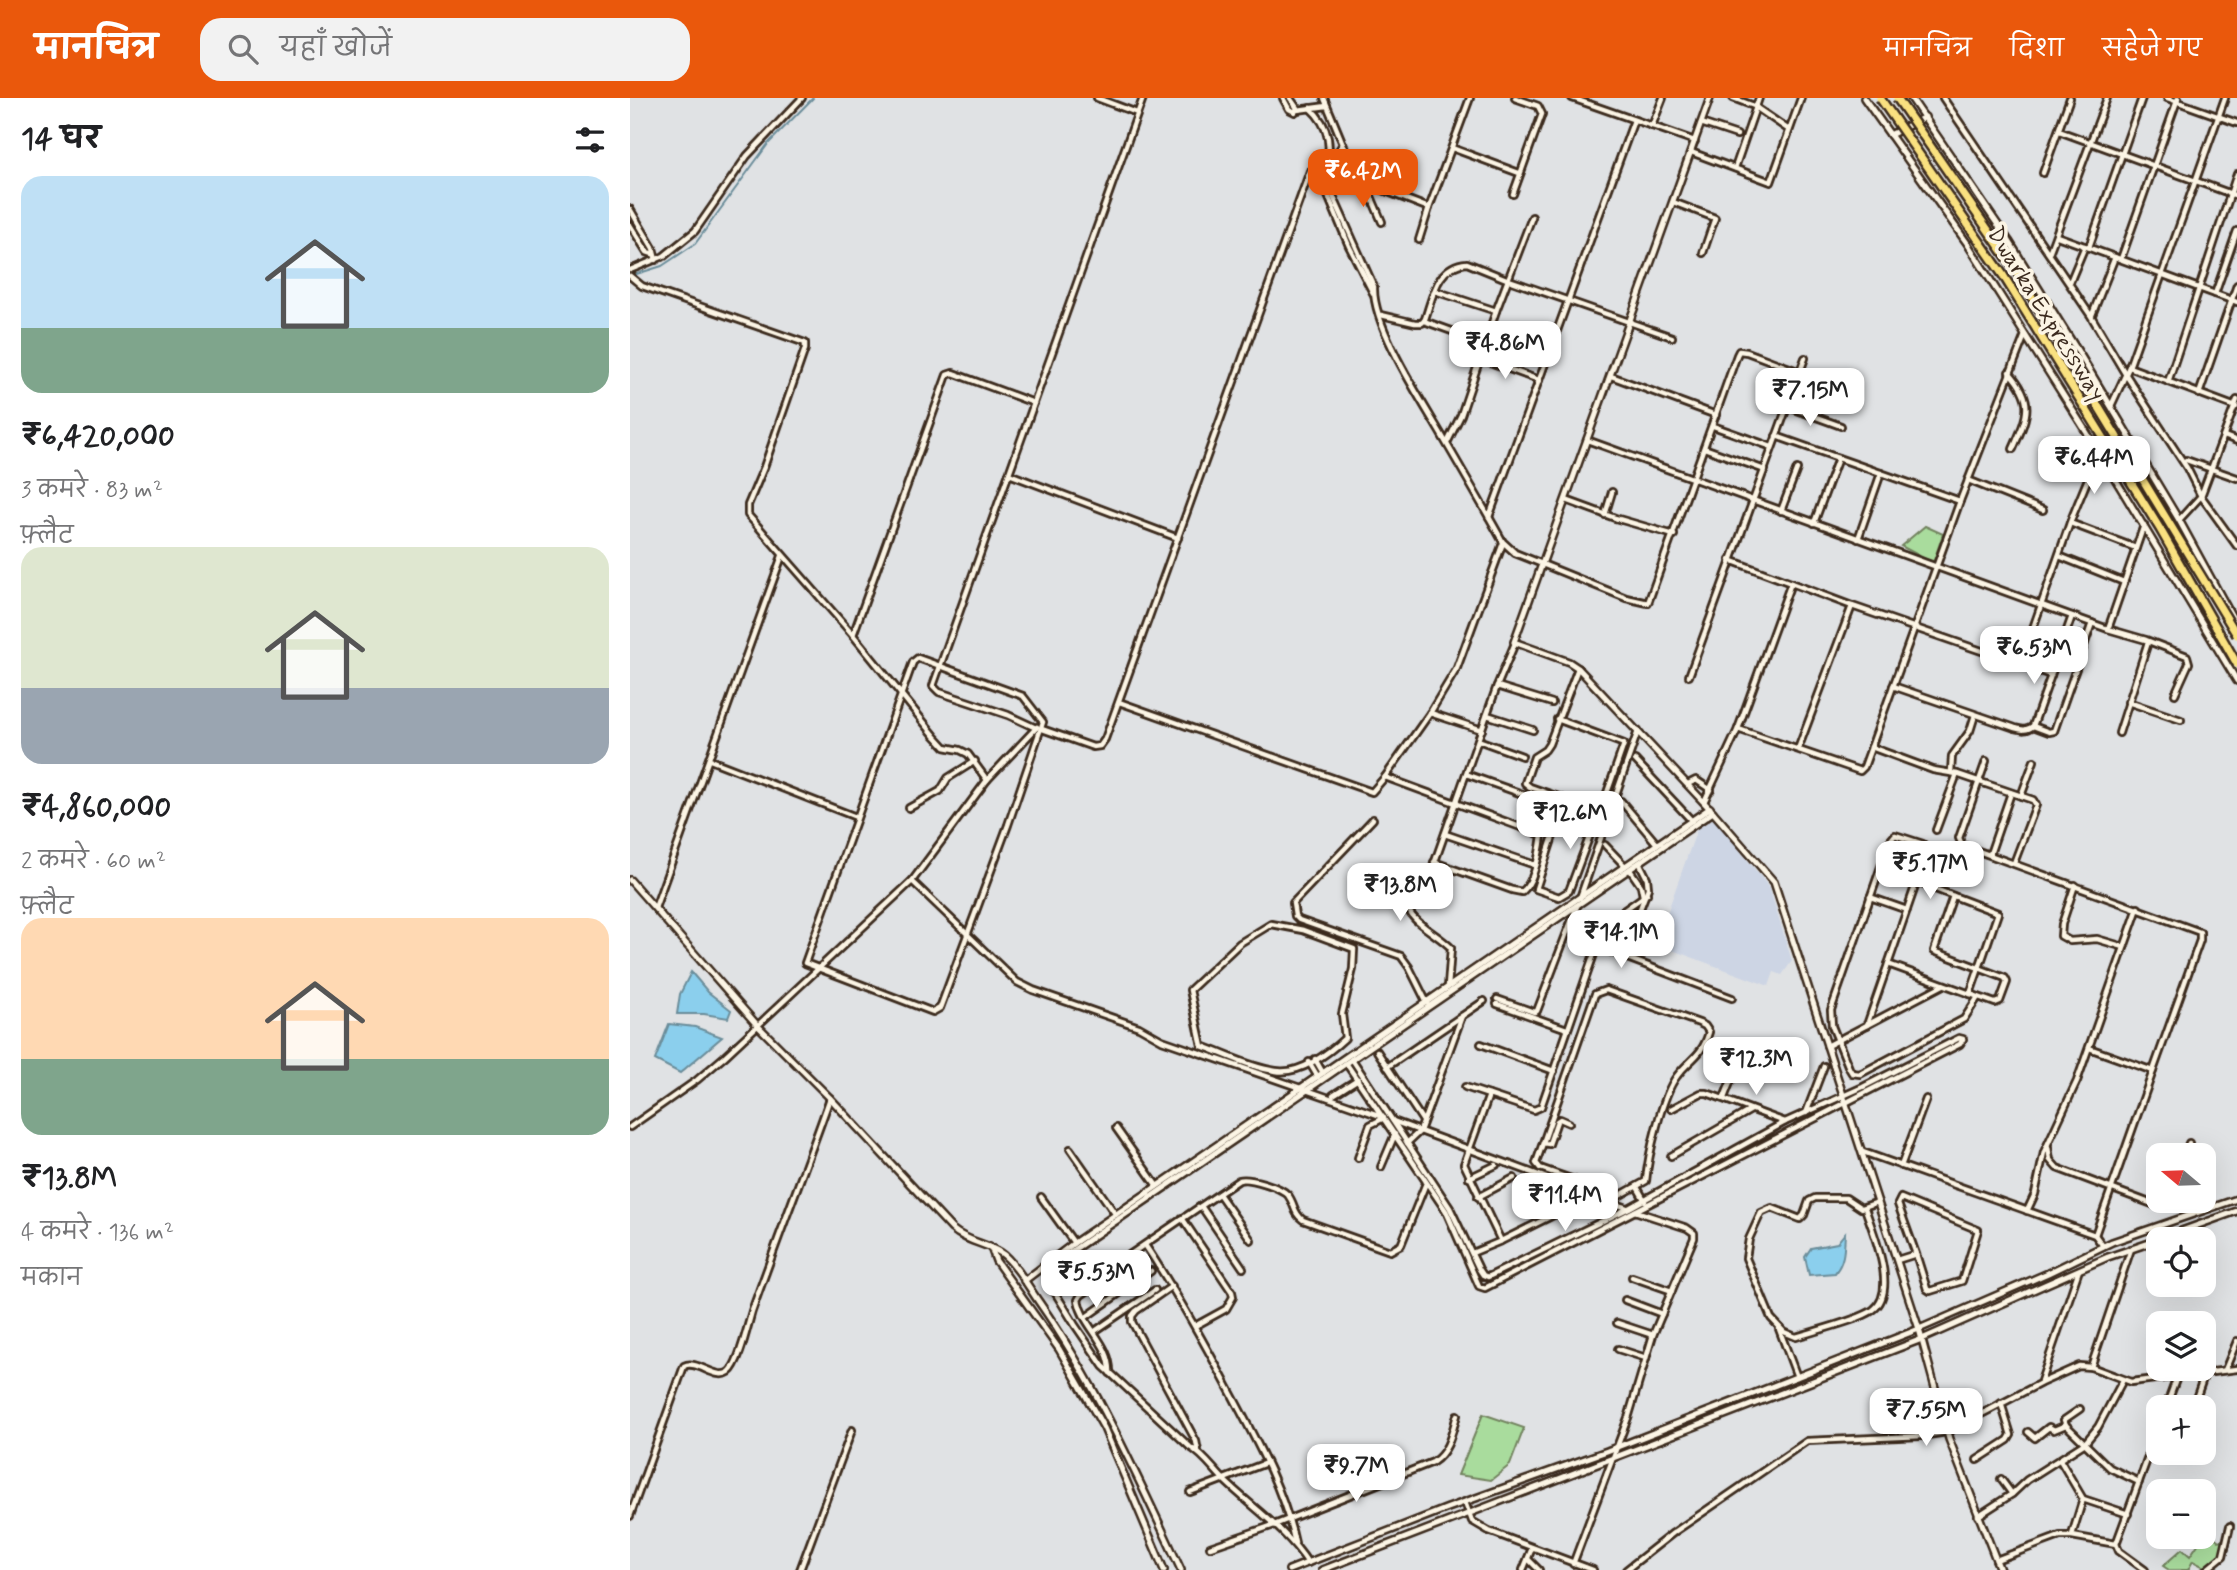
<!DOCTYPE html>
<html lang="hi">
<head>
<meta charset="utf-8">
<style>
  :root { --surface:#fff; --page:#f2f2f2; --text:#202124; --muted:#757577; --accent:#ea580c }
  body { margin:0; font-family:Mynerve,"Playpen Sans Deva",sans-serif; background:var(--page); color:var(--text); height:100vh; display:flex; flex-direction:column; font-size:26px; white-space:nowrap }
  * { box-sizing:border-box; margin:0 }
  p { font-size:23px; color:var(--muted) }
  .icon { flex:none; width:38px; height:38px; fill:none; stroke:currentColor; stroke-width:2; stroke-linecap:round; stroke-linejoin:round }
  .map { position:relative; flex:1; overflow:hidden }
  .drawer { display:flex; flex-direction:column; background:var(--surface); width:630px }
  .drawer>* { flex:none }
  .needle { width:46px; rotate:289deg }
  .tools { position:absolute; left:1516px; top:1045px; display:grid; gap:14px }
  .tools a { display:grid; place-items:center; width:70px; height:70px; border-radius:14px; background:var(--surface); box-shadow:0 7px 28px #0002; font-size:35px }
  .price { position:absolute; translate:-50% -60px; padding:0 16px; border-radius:14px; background:#fff; color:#222; font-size:23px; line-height:46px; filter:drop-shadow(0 2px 4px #0008) }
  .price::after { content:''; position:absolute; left:50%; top:42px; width:21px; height:16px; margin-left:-10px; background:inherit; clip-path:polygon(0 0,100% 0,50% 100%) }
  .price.current { background:var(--accent); color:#fff }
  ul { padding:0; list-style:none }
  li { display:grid; align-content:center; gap:14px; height:371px; padding:0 21px }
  li span { display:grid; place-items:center; height:217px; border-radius:21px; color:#555 }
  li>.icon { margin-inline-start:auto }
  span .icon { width:126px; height:126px; fill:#fffc; stroke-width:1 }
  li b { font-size:30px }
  h2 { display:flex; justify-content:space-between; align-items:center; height:84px; padding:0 21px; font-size:30px }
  header { display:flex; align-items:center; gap:42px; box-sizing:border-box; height:98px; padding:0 35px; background:var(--accent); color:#fff }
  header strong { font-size:33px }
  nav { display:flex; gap:38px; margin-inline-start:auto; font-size:24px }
  .search { width:490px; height:63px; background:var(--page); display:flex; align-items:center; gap:18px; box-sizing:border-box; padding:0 24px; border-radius:21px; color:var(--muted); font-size:26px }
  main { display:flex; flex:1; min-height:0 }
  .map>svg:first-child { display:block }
</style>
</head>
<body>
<header>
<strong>मानचित्र</strong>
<div class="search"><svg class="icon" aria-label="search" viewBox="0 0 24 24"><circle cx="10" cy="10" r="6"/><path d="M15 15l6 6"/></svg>यहाँ खोजें</div>
<nav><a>मानचित्र</a><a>दिशा</a><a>सहेजे गए</a></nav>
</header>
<main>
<section class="drawer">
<h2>14 घर<svg class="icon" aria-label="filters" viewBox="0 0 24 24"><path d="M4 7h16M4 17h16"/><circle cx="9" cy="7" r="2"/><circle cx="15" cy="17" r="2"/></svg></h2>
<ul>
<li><span style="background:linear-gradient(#bfe0f5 70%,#7fa58c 0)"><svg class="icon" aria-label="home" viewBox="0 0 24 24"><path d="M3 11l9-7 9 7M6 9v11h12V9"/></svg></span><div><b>₹6,420,000</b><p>3 कमरे · 83 m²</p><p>फ़्लैट</p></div></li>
<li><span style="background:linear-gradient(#dfe7d0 65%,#9aa5b1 0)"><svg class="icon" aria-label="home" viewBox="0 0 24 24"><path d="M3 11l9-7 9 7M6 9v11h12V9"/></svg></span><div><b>₹4,860,000</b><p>2 कमरे · 60 m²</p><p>फ़्लैट</p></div></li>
<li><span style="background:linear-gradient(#ffd9b3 65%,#7fa58c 0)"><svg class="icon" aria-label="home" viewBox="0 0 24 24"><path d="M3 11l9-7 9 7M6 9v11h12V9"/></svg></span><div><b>₹13.8M</b><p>4 कमरे · 136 m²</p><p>मकान</p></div></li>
</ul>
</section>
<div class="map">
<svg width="1607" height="1472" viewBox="0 0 1607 1472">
  <rect width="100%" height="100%" fill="#e0e2e4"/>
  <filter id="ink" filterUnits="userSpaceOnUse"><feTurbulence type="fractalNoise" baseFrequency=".0143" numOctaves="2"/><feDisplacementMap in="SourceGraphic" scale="14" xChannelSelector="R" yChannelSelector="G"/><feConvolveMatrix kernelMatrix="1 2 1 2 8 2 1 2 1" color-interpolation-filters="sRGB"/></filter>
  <g filter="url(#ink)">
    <!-- built -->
    <polygon fill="#cdd5e4" points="1084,720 1139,789 1162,863 1152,877 1144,874 1139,888 1026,846 1067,731"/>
    <!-- green -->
    <g fill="#a9dc9d" stroke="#72835e" stroke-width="2">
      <polygon points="1295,428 1313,436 1303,465 1271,448"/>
      <polygon points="853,1316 894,1330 880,1367 861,1382 828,1377"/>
      <path d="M 1577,1433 L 1589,1443 L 1595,1441 C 1593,1455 1587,1462 1576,1470 L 1563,1463 L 1558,1472 L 1539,1472 L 1533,1468 L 1552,1451 L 1560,1458 Z"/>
    </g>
    <!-- water -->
    <g fill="#8bcfed" stroke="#6b8d9a" stroke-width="2">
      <polygon points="61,874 78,894 101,912 98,920 74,916 47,916 50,896"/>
      <polygon points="39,926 65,929 92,939 50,975 25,962"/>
      <path d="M 1215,1135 C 1214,1150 1215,1163 1205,1175 L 1179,1177 L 1175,1159 L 1181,1150 L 1207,1145 Z"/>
    </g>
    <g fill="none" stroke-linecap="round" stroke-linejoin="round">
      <!-- stream -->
      <polyline stroke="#6b8d9a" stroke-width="2" points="0,178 32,168 65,146 138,46 183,0"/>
      <!-- minor casing -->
      <g stroke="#3b2a1e" stroke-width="10">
        <g id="minor">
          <polyline points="467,0 507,15"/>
          <polyline points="653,0 659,11 665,14 667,10 660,0"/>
          <polyline points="694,0 713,46 705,58 697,60"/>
          <polyline points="942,0 1065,43"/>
          <polyline points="1103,0 1124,8 1159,32"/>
          <polyline points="1313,0 1461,218 1496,277 1557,370 1571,398 1607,448"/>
          <polyline points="1537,0 1607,25"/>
          <path d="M 680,10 C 699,27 705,52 691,74"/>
          <polyline points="667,12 697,8"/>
          <polyline points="1071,25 1107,37"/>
          <polyline points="1022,28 1033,0"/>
          <polyline points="1429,33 1607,98"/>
          <polyline points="713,46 730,83 799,110 840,0"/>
          <polyline points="822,50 889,75"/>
          <polyline points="1061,54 1141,84 1171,0"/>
          <polyline points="1105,70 1129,0"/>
          <polyline points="1413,75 1440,0"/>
          <polyline points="689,76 719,148 743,195"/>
          <path d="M 695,80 L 744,189 C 742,227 791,302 811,336 C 832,372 853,408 873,444 L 885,455 L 996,500 L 1018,505 L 1107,257 L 1109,253 L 1117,254 L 1170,274"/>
          <polyline points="737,89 752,124"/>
          <polyline points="883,96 912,16 908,8 885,0"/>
          <polyline points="1043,104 1085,120 1073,155"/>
          <polyline points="0,111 23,150 26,162"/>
          <polyline points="0,127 17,154 23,156"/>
          <polyline points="1427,138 1607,204"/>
          <polyline points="789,142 799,110"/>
          <polyline points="1459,149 1512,0"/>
          <polyline points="1419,155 1477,0"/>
          <polyline points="1491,161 1548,0"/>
          <polyline points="0,172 34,158 65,133 117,58 172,0"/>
          <polyline points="0,178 12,188 175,245 175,251 134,369 118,407 118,417 223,537 305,638 315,649 330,652 338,656 357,682"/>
          <polyline points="1440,184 1455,148"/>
          <polyline points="805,193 866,213"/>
          <polyline points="1585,196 1607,133"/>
          <path d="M 751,217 L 785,225 L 792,225 L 795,221 C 803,198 807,167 837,165 L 879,182 L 1042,239"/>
          <polyline points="1462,217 1485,159"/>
          <polyline points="794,223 855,245"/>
          <polyline points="861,229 921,252"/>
          <polyline points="849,260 909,282"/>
          <polyline points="1499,269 1606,309"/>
          <path d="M 1379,274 C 1406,304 1397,319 1383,351"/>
          <polyline points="981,278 1086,317"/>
          <polyline points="1538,284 1607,76"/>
          <polyline points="1569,296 1607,187"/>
          <polyline points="1156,308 1211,328"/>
          <polyline points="1481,308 1499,269 1595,0"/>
          <polyline points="1083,328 1142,349"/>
          <polyline points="1146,338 1330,403 1395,237"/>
          <polyline points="1594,338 1607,343"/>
          <polyline points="957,342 1478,531 1516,542 1557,558 1559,565 1545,596"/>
          <polyline points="817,345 831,317 866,213 902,119"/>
          <polyline points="1074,350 1135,372"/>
          <polyline points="1556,362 1607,380"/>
          <polyline points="379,376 548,440"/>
          <polyline points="1338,382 1413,412"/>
          <polyline points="936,402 985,420 1044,437"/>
          <polyline points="1151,413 1167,371"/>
          <polyline points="975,417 982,394"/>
          <polyline points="859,419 1004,22"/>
          <polyline points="1549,422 1571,398 1607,302"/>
          <polyline points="1184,425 1208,360"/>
          <polyline points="1440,425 1506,450"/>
          <polyline points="1228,441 1251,375"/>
          <polyline points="1429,458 1494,484"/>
          <polyline points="1100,462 1222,508 1421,577"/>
          <polyline points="1161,485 1108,631 1230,673 1234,669 1330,403"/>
          <polyline points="1478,531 1514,427"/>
          <polyline points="223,537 317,277 323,275 404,305"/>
          <polygon points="288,560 393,598 413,624 378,727 310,910 303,914 175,865 283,564"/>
          <polyline points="1390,567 1441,422 1469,354"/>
          <polyline points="948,570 919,646 915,652 904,659 895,685 900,689 960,710 964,714"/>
          <polyline points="1059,578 1175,260"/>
          <polyline points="867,588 922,605"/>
          <path d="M 1263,588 L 1385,630 C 1392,632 1397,633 1403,628 L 1442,518"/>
          <polyline points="489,604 742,694 755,679 800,615 827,570 873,445"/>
          <polyline points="1498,604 1551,622"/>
          <polyline points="800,615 852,632"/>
          <polyline points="857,617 903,632"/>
          <polyline points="927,621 994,646 970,715"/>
          <polyline points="1403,628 1419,634 1424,633 1462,525"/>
          <polyline points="406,630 378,617 309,594 303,588 513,0"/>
          <polyline points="412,631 463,649 470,648 475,641 680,73"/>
          <polyline points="1489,635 1518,544"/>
          <polyline points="848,642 892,658"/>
          <polyline points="1241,649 1303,672 1327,676 1403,702 1406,707 1384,765"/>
          <polyline points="1168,651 1222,508"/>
          <polyline points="80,662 226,719"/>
          <polyline points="1005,662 1062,723"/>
          <polyline points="1356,663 1329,740 1332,747 1570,834 1570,842 1523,973"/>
          <polyline points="1321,674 1322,658 1340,633 1345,617"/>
          <polyline points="836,676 898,698"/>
          <path d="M 755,679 L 912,737 C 910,753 905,783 892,794 L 882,792 L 804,764"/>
          <polyline points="1058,686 1066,682 1081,692"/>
          <polyline points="1391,698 1404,663"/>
          <polyline points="935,701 906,791 929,799 939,793 966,721"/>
          <polyline points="991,703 1027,746"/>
          <polyline points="1074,704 1108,631"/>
          <polyline points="279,710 310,693 318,680 345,663"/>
          <circle cx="966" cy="717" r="4"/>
          <polyline points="743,721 663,805 665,818 669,822 771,858 779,869 797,905"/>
          <polyline points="1306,732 1327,676"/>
          <polyline points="815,736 905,767"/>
          <polyline points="975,747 995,768"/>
          <polyline points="1360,756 1381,695"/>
          <polyline points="1010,766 1017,780 1018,790 992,858 1102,900"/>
          <polyline points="1000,772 1011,788 1013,798"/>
          <polyline points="282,783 387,884 403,892 509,929 532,942 751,1018"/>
          <polyline points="1287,784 1368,815 1340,896"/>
          <polyline points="1445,787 1432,826 1431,838 1440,843 1467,841 1494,849"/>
          <polyline points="1240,799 1277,812"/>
          <polyline points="950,800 1008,633"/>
          <polyline points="25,810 152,458"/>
          <path d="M 641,826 L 673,832 L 724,851 L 723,871 L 712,916 L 715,940 C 699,955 670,977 646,973 C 622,970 595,956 572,948 L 560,892 L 610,845 Z"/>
          <polyline points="967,848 992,858"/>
          <polyline points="1258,866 1365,905 1370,903 1377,884 1375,880 1304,853 1323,798"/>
          <path d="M 818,889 L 821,850 C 810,838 785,826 780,814 L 788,794 L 803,769 L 867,588 L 885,545"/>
          <path d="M 976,892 L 1069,925 L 1075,928 L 1079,934 C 1072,959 1059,961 1047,978 C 1032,997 1018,1059 1016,1083 L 989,1098 L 910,1070 L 906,1065 L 965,896 Z"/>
          <polyline points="867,901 904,914 907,913 947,808"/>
          <polyline points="867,906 937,931"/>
          <polyline points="1237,927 1297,754 1293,746 1265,737 1260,743 1201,912 1202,928 1219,970 1222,975 1230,976 1334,921 1348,899"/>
          <polyline points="851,946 924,973"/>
          <polyline points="1197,948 1313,887"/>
          <polyline points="1459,950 1523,973 1465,1137"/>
          <polyline points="747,953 793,1023"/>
          <polyline points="685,961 693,975"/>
          <polyline points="679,964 688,979"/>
          <polyline points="716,965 816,1113 849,1188 855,1190 1330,946 1333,941 1329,940 1233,989 1155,1024 999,1110 858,1179 853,1177 849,1171 820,1110 722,961"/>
          <polyline points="757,969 854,903"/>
          <polyline points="835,989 859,997"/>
          <polyline points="703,997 728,981"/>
          <polyline points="1094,1000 1111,957"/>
          <polyline points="1041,1011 1071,995 1077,995 1155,1024"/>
          <polyline points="1176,1015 1194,968"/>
          <polyline points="763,1023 997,1110"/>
          <polyline points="0,1029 67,982 94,959 282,783 357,682 407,629"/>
          <polyline points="486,1030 527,1088"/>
          <polyline points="777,1045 790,1033 832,918"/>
          <polyline points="913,1045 919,1046 927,1023 930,1021 939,1025"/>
          <polyline points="1418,1049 1420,1062 1427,1070 1525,1107 1531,1108 1536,1102"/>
          <polyline points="440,1051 486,1117"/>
          <polyline points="1233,1054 1465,1137 1473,1148"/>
          <polyline points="1555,1057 1559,1045"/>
          <polyline points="1041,1058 1121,1012"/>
          <polyline points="728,1060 740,1027 754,1020"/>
          <polyline points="1271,1068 1296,1001"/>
          <polyline points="751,1069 765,1036"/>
          <polyline points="839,1080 866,1067"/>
          <polyline points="1007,1089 1015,1103"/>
          <polyline points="589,1096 621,1142"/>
          <polyline points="411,1099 444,1145"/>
          <polyline points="848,1099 884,1080"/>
          <polyline points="958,1100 871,1143 834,1066 859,997 904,1012 911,1009 972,833 979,823 1017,796"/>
          <polyline points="571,1108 613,1170"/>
          <path d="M 1235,1110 C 1243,1135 1269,1193 1243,1212 C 1230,1222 1184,1233 1166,1239 L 1154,1234 L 1141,1220 L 1116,1160 L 1119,1141 L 1131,1115 L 1142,1110 L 1170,1121 L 1174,1117 L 1179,1103 L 1185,1100 L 1216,1100 L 1231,1110 L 1248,1104"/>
          <polyline points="1397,1113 1405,1096 1414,1054 1447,983 1508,810"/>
          <polyline points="552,1120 602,1194 603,1199 596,1211 565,1228"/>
          <path d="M 515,1147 C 547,1195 575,1246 602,1297 C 627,1344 654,1393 665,1445"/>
          <polyline points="842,1155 871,1143"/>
          <polyline points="1267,1162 1286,1156 1268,1106 1271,1100 1348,1132 1332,1183 1300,1193 1297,1191 1286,1156"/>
          <polyline points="1002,1179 1042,1193"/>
          <path d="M 418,1183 L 445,1227 L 473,1268 L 560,1349 C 574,1357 583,1371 595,1383 C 623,1410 657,1432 678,1465"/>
          <polyline points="542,1188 506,1213 502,1218 502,1224 566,1343 568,1353"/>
          <path d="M 451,1190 L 609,1082 C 619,1079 651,1089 658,1097 C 665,1106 663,1115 673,1122 L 760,1153 L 771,1147 L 796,1085"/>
          <polyline points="995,1202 1032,1216"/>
          <polyline points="456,1219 521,1173"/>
          <polyline points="987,1225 1023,1237"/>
          <polyline points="1149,1231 1167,1279"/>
          <polyline points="465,1233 525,1192"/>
          <polyline points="988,1251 1016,1260"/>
          <polyline points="1461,1269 1501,1151"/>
          <polyline points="1595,1272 1607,1243"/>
          <path d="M 480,1275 C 481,1246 453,1229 448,1202 L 451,1197 L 486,1174 L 496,1161"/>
          <polyline points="1411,1283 1449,1172"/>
          <polyline points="1536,1309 1547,1279"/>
          <polyline points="1563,1309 1575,1275"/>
          <polyline points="1450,1311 1434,1322 1436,1327 1480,1370 1509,1384"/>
          <polyline points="1398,1334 1405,1340 1419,1329 1424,1332 1436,1327"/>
          <polyline points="1545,1359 1547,1354"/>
          <polyline points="1347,1362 1378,1342 1381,1337 1371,1305"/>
          <polyline points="1430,1362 1453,1401 1442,1437"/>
          <polyline points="1371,1381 1382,1396"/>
          <polyline points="560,1394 636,1365"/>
          <polyline points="1453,1401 1498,1416"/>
          <polyline points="835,1404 842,1423 859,1433 963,1472"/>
          <path d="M 0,1418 L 54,1268 C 67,1261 86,1283 99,1274 C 109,1267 118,1226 122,1213 C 147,1142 175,1071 200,1000"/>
          <polyline points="1348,1418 1382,1396 1397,1382 1455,1345 1468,1329 1493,1282"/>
          <path d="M 580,1449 L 644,1427 L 803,1364 C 819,1354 822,1334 827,1317"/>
          <polyline points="898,1461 909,1472"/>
          <polyline points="1366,1462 1430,1438 1442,1438 1486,1446"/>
          <polyline points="943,1466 999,1317 1023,1237 1064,1140 1064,1135 1057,1130 1005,1113"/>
          <polyline points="170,1472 222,1332"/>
          <polyline points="893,1472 902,1450"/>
          <polyline points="996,1472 1043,1435 1177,1343 1291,1338 1317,1334 1411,1285 1449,1268 1461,1269 1501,1284 1607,1271"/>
          <polyline points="1515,1472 1489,1453 1486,1446 1528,1332"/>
          <polyline points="1576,1472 1593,1458 1600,1428"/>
        </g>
      </g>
      <!-- tertiary casing -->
      <g stroke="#3b2a1e" stroke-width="10">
        <g id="tertiary">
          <polyline points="1080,0 884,544 939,564 948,570 1083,714 1144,784 1289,1231 1319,1341 1370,1472"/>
          <polyline points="1234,0 1337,145 1469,354 1607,583"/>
          <polyline points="1281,0 1379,143 1452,260 1549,422 1607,528"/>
          <polyline points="1260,37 1295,19"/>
          <polyline points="420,1165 426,1164 1083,714"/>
          <polyline points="394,1183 444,1145 1080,710"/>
        </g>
      </g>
      <!-- secondary casing -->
      <g stroke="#3b2a1e" stroke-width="10">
        <g id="secondary">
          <path d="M 0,782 L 128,928 L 200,1000 L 322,1131 C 338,1145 361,1146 374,1157 C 388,1169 399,1190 409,1204 C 467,1287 508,1380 551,1472"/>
          <polyline points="1529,1141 1607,1113"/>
          <polyline points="362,1152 366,1163 429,1251 474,1330 534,1472"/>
          <polyline points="659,1472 818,1410 977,1353 1289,1231 1418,1175 1482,1144 1607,1101"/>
          <polyline points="692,1472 1292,1241 1478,1159 1528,1142"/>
        </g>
      </g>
      <!-- minor -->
      <use href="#minor" stroke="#fcf5e5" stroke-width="4.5"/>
      <!-- tertiary -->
      <use href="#tertiary" stroke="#fcf5e5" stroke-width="5"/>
      <!-- secondary -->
      <use href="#secondary" stroke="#fcf5e5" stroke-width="5"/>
      <!-- trunk-bridge casing -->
      <g stroke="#3b2a1e" stroke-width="12" stroke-linecap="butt">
        <g id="trunk-bridge">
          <polyline points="1250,0 1373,177 1530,431 1607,566"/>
          <polyline points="1267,0 1385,171 1607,537"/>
        </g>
      </g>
      <!-- trunk-bridge -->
      <use href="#trunk-bridge" stroke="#fae180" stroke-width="7"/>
    </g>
  </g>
  <g text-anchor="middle" stroke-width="7" stroke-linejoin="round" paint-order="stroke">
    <!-- street labels -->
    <g font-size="23" fill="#3b2a1e" stroke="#fcf5e5">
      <text transform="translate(1417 215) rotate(58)" y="8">Dwarka Expressway</text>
    </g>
  </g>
</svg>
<div class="tools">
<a><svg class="needle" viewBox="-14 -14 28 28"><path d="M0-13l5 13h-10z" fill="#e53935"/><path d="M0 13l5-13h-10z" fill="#757577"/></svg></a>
<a><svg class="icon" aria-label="locate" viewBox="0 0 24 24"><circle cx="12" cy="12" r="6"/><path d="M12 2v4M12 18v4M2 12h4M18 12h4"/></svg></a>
<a><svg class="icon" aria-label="layers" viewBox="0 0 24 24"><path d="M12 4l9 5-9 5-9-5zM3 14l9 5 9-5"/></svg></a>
<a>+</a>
<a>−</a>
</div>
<b class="price current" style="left:733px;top:111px">₹6.42M</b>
<b class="price" style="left:875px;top:283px">₹4.86M</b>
<b class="price" style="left:1180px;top:330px">₹7.15M</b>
<b class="price" style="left:1464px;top:398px">₹6.44M</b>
<b class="price" style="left:1404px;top:588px">₹6.53M</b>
<b class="price" style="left:940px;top:753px">₹12.6M</b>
<b class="price" style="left:1300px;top:803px">₹5.17M</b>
<b class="price" style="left:770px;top:825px">₹13.8M</b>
<b class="price" style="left:991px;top:872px">₹14.1M</b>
<b class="price" style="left:1126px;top:999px">₹12.3M</b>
<b class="price" style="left:935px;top:1135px">₹11.4M</b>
<b class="price" style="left:466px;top:1212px">₹5.53M</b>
<b class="price" style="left:1296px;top:1350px">₹7.55M</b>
<b class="price" style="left:726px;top:1406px">₹9.7M</b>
</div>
</main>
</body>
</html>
